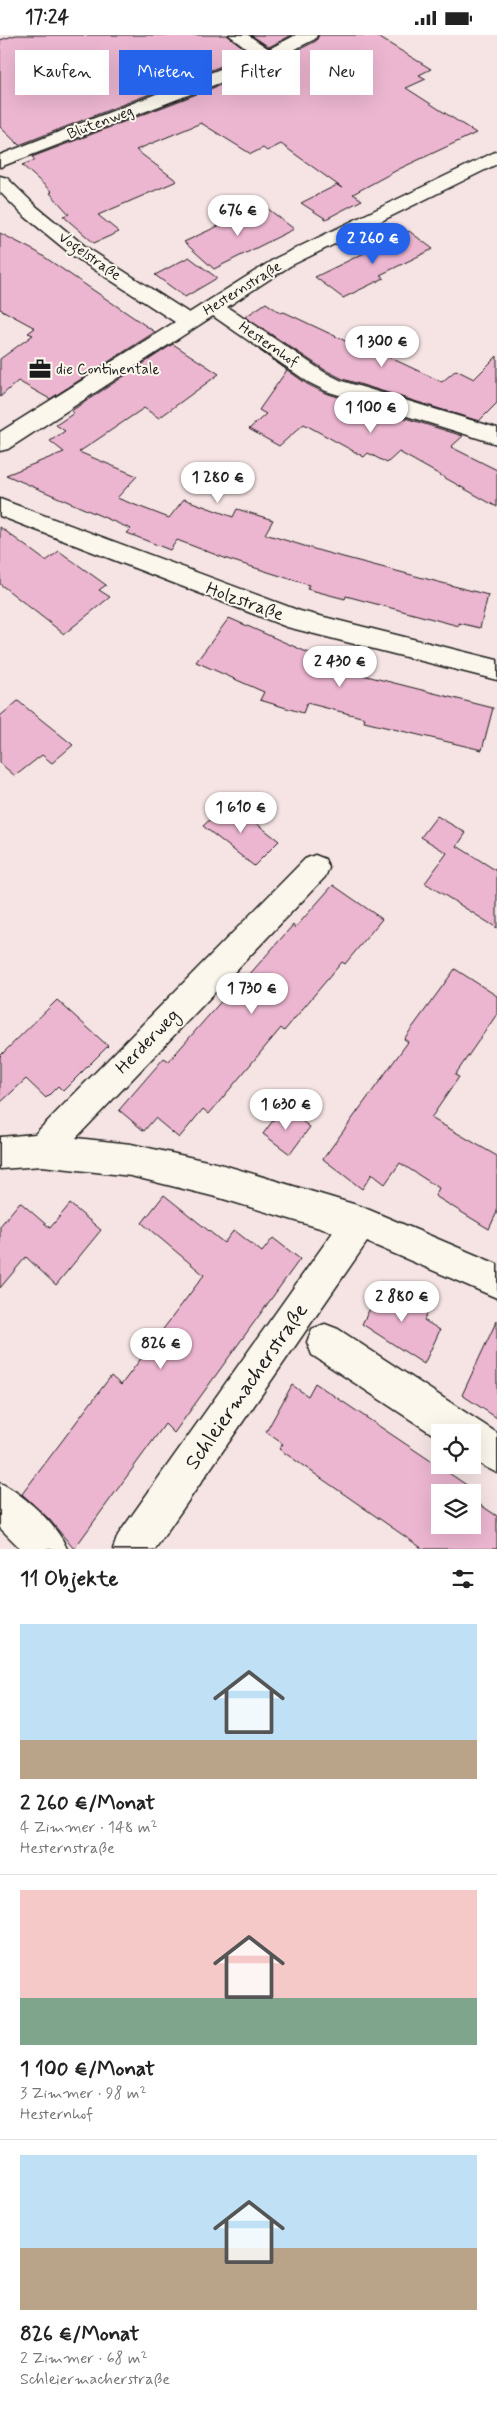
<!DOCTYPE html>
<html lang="de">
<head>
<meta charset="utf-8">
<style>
  :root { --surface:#fff; --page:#f6f6f6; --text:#222; --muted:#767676; --line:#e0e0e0; --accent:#2563eb }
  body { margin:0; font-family:Mynerve,sans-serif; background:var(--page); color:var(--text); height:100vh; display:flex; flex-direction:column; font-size:19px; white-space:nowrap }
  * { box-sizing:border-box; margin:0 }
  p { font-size:16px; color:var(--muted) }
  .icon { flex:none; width:28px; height:28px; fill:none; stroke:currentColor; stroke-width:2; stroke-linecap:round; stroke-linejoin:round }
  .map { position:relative; height:1514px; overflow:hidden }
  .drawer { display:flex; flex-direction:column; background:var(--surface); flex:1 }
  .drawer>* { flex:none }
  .banner { position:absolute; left:15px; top:15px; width:468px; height:45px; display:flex; gap:10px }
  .fabs { position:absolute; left:431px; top:1389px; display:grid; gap:10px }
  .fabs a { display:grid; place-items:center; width:50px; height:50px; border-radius:0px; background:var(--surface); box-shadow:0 5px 20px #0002; font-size:25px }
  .price { position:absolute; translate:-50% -42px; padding:0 11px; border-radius:18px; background:#fff; color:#222; font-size:16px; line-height:32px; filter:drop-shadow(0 1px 2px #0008) }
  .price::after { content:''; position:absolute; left:50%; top:30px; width:15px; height:11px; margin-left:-8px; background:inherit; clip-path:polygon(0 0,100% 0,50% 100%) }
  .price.on { background:var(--accent); color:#fff }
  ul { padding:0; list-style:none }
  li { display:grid; align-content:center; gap:10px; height:265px; padding:0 20px }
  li+li { border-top:1px solid var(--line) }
  li span { display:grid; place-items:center; height:155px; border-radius:0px; color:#555 }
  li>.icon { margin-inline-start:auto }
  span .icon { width:90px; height:90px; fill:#fffc; stroke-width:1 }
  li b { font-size:21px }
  h2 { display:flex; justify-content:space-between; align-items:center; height:60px; padding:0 20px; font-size:21px }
  .chip { padding:0 18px; border-radius:0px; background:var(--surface); box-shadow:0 5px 20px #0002; font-size:18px; line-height:45px }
  .chip.on { background:var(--accent); color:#fff }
  .status { display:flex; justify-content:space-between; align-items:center; height:35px; padding:0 25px; background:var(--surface); direction:ltr }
  .status svg { height:14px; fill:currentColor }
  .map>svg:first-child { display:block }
</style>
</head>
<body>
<div class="status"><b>17:24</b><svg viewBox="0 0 49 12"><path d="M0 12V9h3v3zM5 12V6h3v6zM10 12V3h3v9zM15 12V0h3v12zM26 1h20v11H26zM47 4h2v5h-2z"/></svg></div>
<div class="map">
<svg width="497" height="1514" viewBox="0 0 497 1514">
  <rect width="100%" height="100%" fill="#f6e4e4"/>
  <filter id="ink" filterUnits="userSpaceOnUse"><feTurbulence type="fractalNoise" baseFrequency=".02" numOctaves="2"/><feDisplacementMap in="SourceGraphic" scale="10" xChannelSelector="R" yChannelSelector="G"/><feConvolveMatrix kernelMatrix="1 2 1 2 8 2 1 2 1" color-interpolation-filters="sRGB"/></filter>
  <g filter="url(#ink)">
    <!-- building -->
    <g fill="#ecb6d0" stroke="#1c1c1c" fill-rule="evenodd">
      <polygon points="16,0 227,0 252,19 19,110 0,92 0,5"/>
      <polygon points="251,0 292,0 269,12"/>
      <polygon points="319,0 375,0 431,34 419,40 426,44 406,53 476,98 399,134 353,159 362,165 326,184 301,168 337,150 342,153 281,109 267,116 263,113 251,119 201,88 136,115 177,146 98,180 119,197 94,208 63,181 69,179 50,158 52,157 22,130 35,125 32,122 257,36 316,6"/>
      <polygon points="263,170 294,194 214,234 184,207"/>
      <polygon points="409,196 433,214 380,240 384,243 343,263 315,242"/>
      <polygon points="0,198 37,217 155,297 50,364 18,346 0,362 0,324 33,300 28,298 35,293 0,274"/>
      <polygon points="189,222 217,243 185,262 155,240"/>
      <polygon points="266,268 281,278 284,277 373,319 376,316 442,347 456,335 474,344 497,321 497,368 479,386 343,344 325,335 245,282"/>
      <polygon points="173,309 219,339 159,383 144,373 79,417 137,441 117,463 169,483 184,464 233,482 237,474 273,485 265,499 324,517 488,560 480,593 459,588 459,591 346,561 345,564 307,554 309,550 227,524 177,505 170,515 127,498 131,494 6,440 64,417 50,406 65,396 56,390 74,378 71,376"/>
      <polygon points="259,315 307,349 325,358 463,401 451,412 497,435 497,472 399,417 387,428 368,418 364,422 304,389 279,411 249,394 266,379 259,375 287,335"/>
      <polygon points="0,492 46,526 59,516 106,550 99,555 110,562 64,599 0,549"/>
      <polygon points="229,583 309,618 312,617 324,621 331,632 493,673 482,715 364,687 365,683 307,668 303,678 260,665 264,657 196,627"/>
      <polygon points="18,666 73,710 52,728 42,720 15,741 0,728 0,681"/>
      <polygon points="229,767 279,806 254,831 203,791"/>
      <polygon points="437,781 466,798 457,811 497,836 497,893 425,848 447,818 421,802"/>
      <polygon points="333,850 382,884 345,929 342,927 284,996 281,993 209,1079 203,1074 179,1103 155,1083 144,1096 119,1075 164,1023 169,1026 231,955 234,957 293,890 295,893"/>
      <polygon points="455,934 497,961 497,979 455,1040 459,1042 431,1083 497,1121 497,1177 489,1194 435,1161 439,1153 400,1128 385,1149 372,1139 362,1154 323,1124 408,1007 404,1004"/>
      <polygon points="57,965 108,1011 63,1056 58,1051 46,1063 26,1044 0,1068 0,1021"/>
      <polygon points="283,1072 310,1092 290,1119 263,1099"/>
      <polygon points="164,1160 224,1208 234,1195 262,1217 273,1203 300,1224 174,1398 165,1389 74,1514 49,1484 22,1459 111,1341 121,1350 204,1240 142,1188"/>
      <polygon points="20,1167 50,1193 70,1169 101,1195 56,1250 26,1222 0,1253 0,1191"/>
      <polygon points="384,1247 429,1275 424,1285 440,1295 424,1329 362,1289"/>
      <polygon points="497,1285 497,1383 462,1360"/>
      <path d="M 315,1348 L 477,1457 L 473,1465 L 497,1481 L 497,1514 L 423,1514 L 279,1414 L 283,1409 L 266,1397 L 292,1350 L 308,1361 ZM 440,1458 L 472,1458 L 472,1490 L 440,1490 Z"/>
    </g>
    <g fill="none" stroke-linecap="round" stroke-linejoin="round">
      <!-- minor casing -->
      <g stroke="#1c1c1c" stroke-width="3">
        <g id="minor">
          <polygon points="229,0 248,0 269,14 296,0 317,0 315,4 256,34 0,132 0,120 256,20"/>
          <polygon points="497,116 497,129 290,231 227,272 324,337 342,346 497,393 497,409 326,356 308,347 213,281 8,414 0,416 0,397 175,287 72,220 23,180 0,157 0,141 7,143 37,172 86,212 189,278 276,223"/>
          <polygon points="0,464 300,576 497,625 497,645 287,592 0,481"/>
          <polygon points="315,820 325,824 329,833 325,842 76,1103 131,1109 220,1129 360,1171 497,1229 497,1263 367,1207 155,1514 113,1514 118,1500 333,1197 220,1163 131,1141 42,1131 0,1134 0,1102 35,1099 305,824"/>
          <polygon points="325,1289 338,1294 497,1398 497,1438 472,1425 472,1398 440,1398 440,1404 312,1320 307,1307 312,1294"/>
          <path d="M 0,1448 C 23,1458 58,1491 67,1514 L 21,1514 L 0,1493 Z"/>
        </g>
      </g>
      <!-- minor -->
      <use href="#minor" fill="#fbf7ec" fill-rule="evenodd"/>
    </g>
  </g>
  <!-- icons -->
  <defs>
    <g id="office-bare" transform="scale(1.725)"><path d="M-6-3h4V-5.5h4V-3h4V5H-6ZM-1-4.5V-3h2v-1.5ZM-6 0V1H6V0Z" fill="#1c1c1c" stroke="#fbf7ec" stroke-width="2.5" paint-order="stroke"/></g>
  </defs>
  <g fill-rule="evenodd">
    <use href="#office-bare" x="40" y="334"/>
  </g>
  <g text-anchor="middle" stroke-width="4" stroke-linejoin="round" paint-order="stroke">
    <!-- far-street labels -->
    <g font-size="15" fill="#1c1c1c" stroke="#fbf7ec">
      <text transform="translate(100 87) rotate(-21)" y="5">Blütenweg</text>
      <text transform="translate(90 221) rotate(35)" y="5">Vogelstraße</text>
      <text transform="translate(242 253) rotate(-32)" y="5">Hesternstraße</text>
      <text transform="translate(269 309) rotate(34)" y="5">Hesternhof</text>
    </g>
    <!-- far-poi labels -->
    <g font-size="15" fill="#1c1c1c" stroke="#fbf7ec" text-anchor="start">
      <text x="56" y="339">die Continentale</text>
    </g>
    <!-- street labels -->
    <g font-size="18" fill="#1c1c1c" stroke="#fbf7ec">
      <text transform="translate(245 566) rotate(20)" y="6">Holzstraße</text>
      <text transform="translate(147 1006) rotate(-46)" y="6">Herderweg</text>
    </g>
    <!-- near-street labels -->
    <g font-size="21" fill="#1c1c1c" stroke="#fbf7ec">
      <text transform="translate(246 1351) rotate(-55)" y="7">Schleiermacherstraße</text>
    </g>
  </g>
</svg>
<div class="fabs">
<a><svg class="icon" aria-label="locate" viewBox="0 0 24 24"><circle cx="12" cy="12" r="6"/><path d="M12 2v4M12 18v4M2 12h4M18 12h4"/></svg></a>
<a><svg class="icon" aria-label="layers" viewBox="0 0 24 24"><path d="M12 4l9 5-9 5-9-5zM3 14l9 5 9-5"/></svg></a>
</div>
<b class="price" style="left:238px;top:202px">676 €</b>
<b class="price on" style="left:373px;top:230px">2 260 €</b>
<b class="price" style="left:382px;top:333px">1 300 €</b>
<b class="price" style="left:371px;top:399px">1 100 €</b>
<b class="price" style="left:218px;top:469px">1 280 €</b>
<b class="price" style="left:340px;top:653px">2 430 €</b>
<b class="price" style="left:241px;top:799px">1 610 €</b>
<b class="price" style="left:252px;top:980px">1 730 €</b>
<b class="price" style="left:286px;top:1096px">1 630 €</b>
<b class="price" style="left:402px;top:1288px">2 880 €</b>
<b class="price" style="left:161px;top:1335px">826 €</b>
<div class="banner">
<a class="chip">Kaufen</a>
<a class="chip on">Mieten</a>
<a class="chip">Filter</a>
<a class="chip">Neu</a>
</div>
</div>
<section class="drawer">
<h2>11 Objekte<svg class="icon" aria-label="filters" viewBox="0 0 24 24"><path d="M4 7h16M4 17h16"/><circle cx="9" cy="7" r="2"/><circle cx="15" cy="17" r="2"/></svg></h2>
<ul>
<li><span style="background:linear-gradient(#bfe0f5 75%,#b9a48a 0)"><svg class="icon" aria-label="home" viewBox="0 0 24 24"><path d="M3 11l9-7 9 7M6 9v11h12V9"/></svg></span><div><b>2 260 €/Monat</b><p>4 Zimmer · 148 m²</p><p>Hesternstraße</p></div></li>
<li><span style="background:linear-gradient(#f6c9c9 70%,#7fa58c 0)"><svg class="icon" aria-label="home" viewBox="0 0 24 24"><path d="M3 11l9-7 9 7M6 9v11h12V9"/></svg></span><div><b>1 100 €/Monat</b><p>3 Zimmer · 98 m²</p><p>Hesternhof</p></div></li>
<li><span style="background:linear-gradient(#bfe0f5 60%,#b9a48a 0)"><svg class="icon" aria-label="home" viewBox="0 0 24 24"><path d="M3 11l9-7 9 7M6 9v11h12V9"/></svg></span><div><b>826 €/Monat</b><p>2 Zimmer · 68 m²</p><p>Schleiermacherstraße</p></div></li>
</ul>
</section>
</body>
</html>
